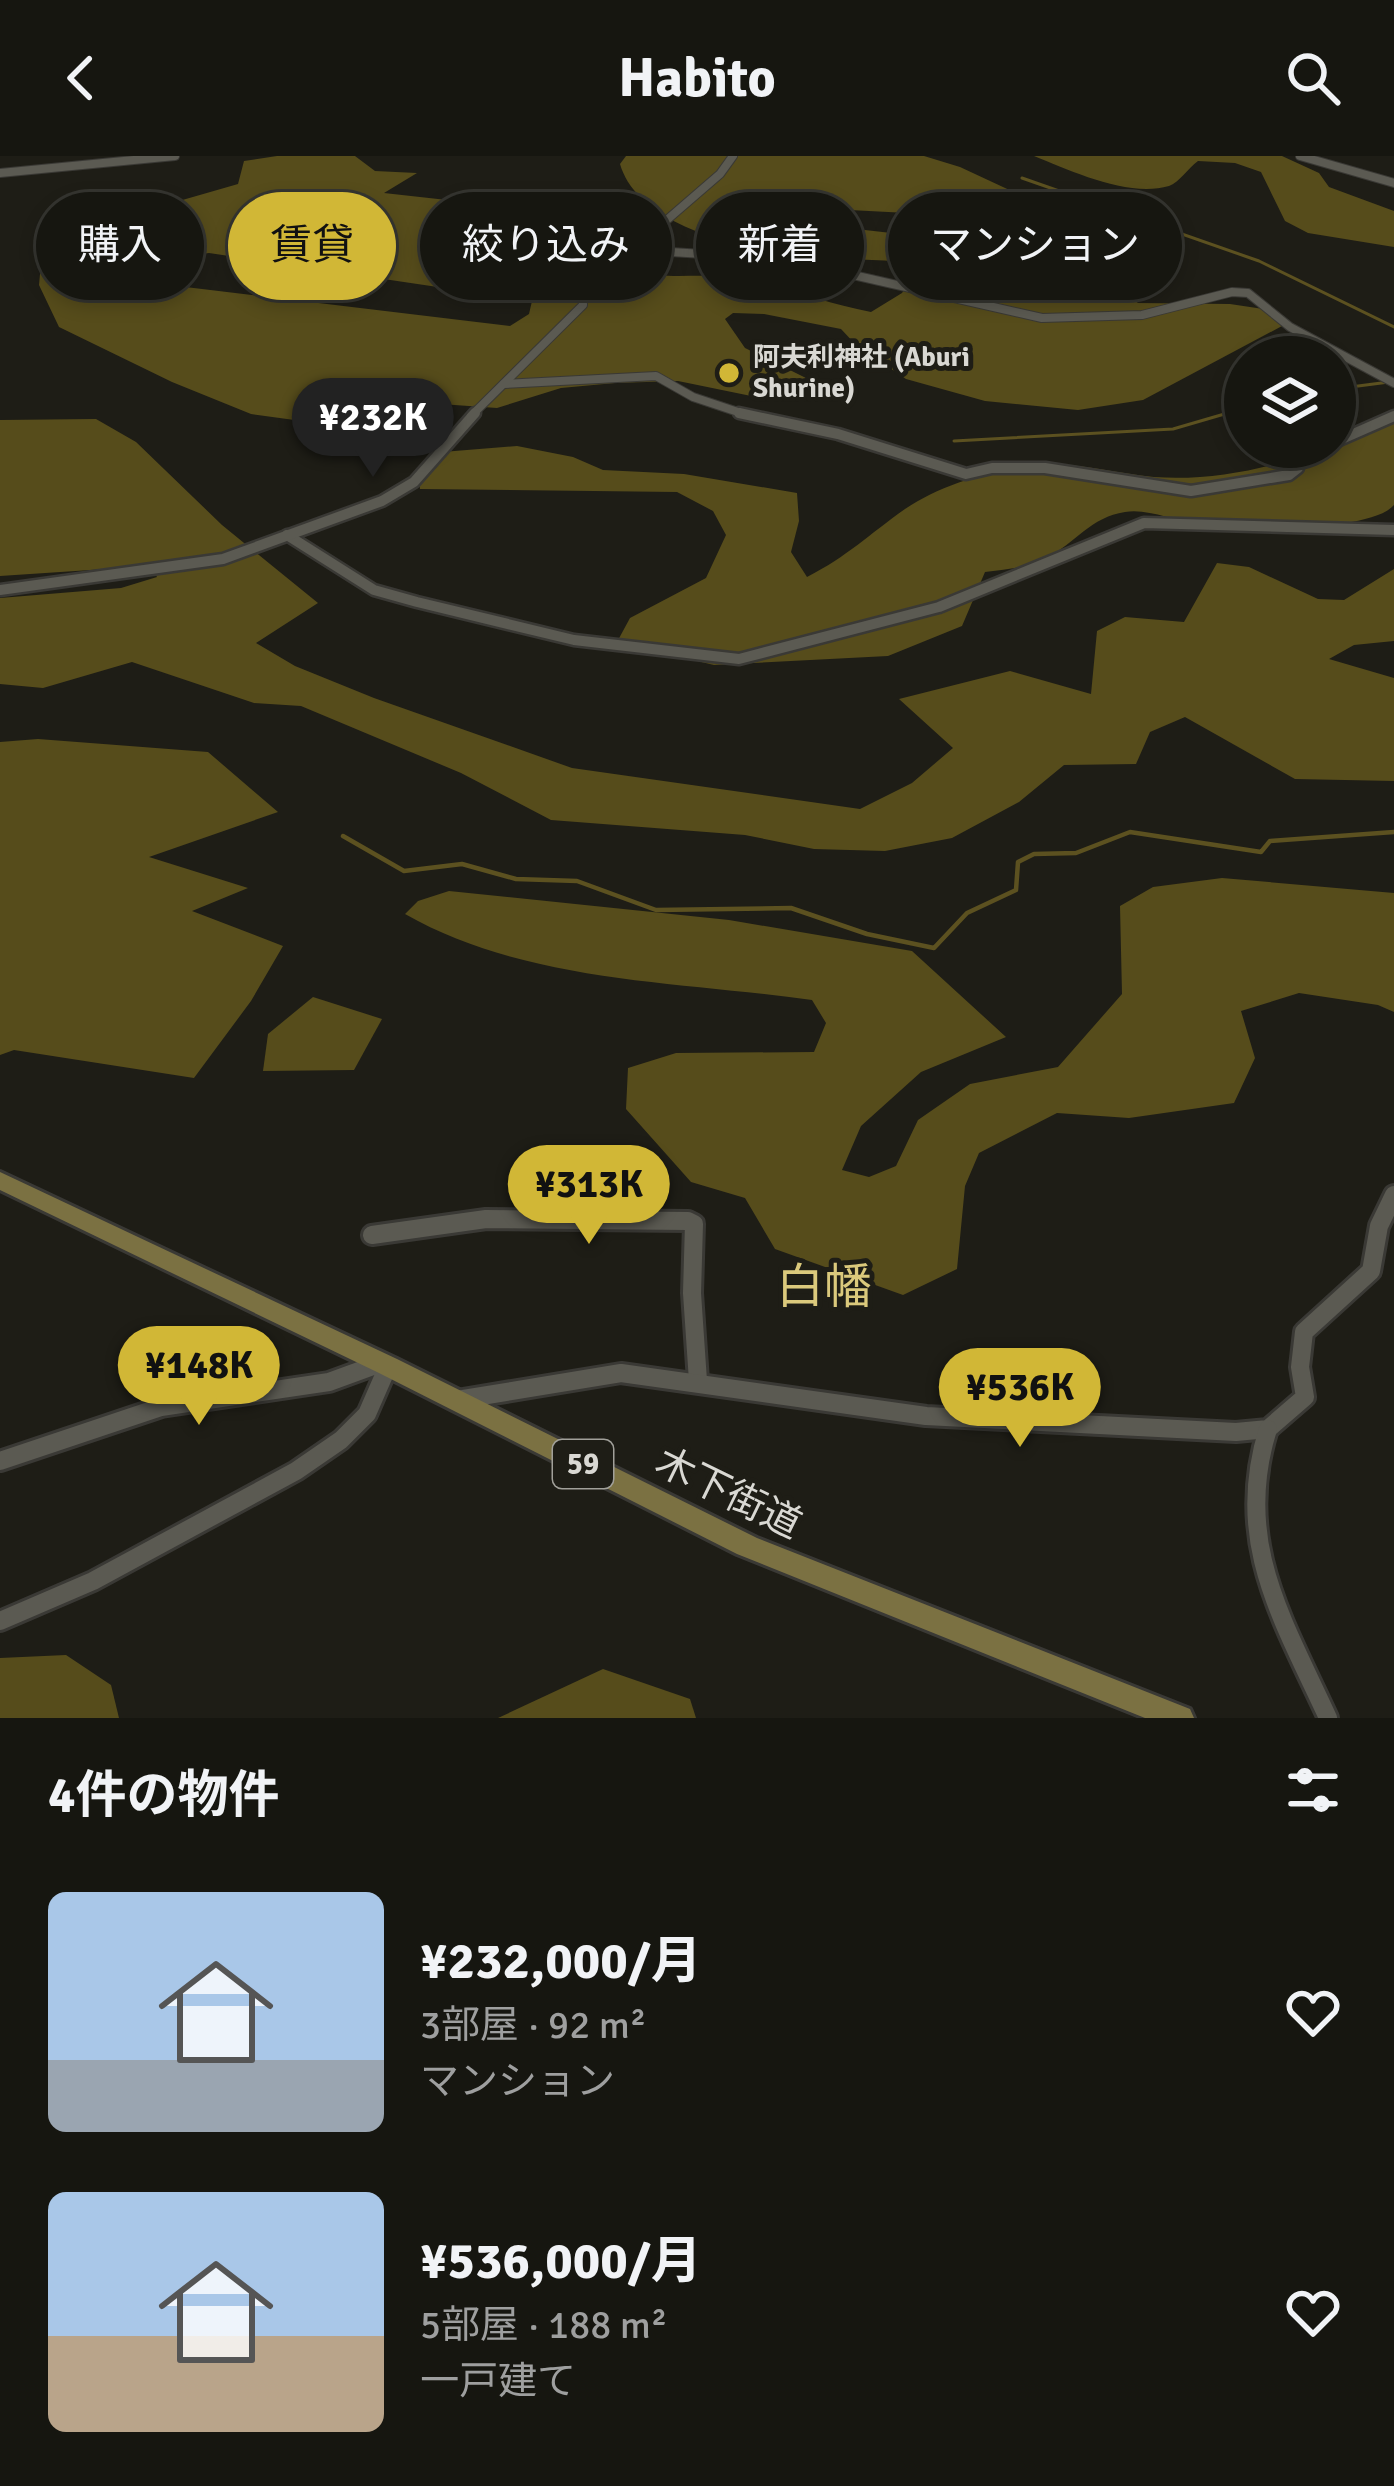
<!DOCTYPE html>
<html lang="ja">
<head>
<meta charset="utf-8">
<style>
  :root { --surface:#161610; --page:#23231e; --text:#f1f3f6; --muted:#9e9f9f; --line:#353530; --accent:#d1b736 }
  body { margin:0; font-family:Signika,"Noto Sans JP",sans-serif; background:var(--page); color:var(--text); height:100vh; display:flex; flex-direction:column; font-size:45px; white-space:nowrap }
  * { box-sizing:border-box; margin:0 }
  p { font-size:39px; color:var(--muted) }
  .icon { flex:none; width:66px; height:66px; fill:none; stroke:currentColor; stroke-width:2; stroke-linecap:round; stroke-linejoin:round }
  .map { position:relative; height:1562px; overflow:hidden }
  .drawer { display:flex; flex-direction:column; background:var(--surface); flex:1 }
  .drawer>* { flex:none }
  .hud { position:absolute; left:36px; top:36px; width:1323px; height:108px; display:flex; gap:24px }
  .controls { position:absolute; left:1224px; top:180px; display:grid; gap:24px }
  .controls a { display:grid; place-items:center; width:132px; height:132px; border-radius:50%; background:var(--surface); box-shadow:0 6px 18px #0003,0 0 0 3px var(--line); font-size:60px }
  .price { position:absolute; translate:-50% -102px; padding:0 27px; border-radius:42px; background:var(--accent); color:#111; font-size:39px; line-height:78px; filter:drop-shadow(0 3px 6px #0008) }
  .price::after { content:''; position:absolute; left:50%; top:72px; width:36px; height:27px; margin-left:-18px; background:inherit; clip-path:polygon(0 0,100% 0,50% 100%) }
  .price.selected { background:#222; color:#fff }
  ul { padding:0; list-style:none }
  li { display:flex; align-items:center; gap:36px; height:300px; padding:0 48px }
  li span { display:grid; place-items:center; flex:none; width:336px; height:240px; border-radius:18px; color:#555 }
  li>.icon { margin-inline-start:auto }
  span .icon { width:144px; height:144px; fill:#fffc; stroke-width:1 }
  li b { font-size:51px }
  h2 { display:flex; justify-content:space-between; align-items:center; height:144px; padding:0 48px; font-size:51px }
  .pill { padding:0 42px; border-radius:54px; background:var(--surface); box-shadow:0 6px 18px #0003,0 0 0 3px var(--line); font-size:42px; line-height:108px }
  .pill.selected { background:var(--accent); color:#111 }
  header { display:flex; justify-content:space-between; align-items:center; height:156px; padding:0 48px; background:var(--surface); font-size:54px; font-weight:700 }
  .map>svg:first-child { display:block }
</style>
</head>
<body>
<header><svg class="icon" aria-label="back" viewBox="0 0 24 24"><path d="M15 5l-7 7 7 7"/></svg>Habito<svg class="icon" aria-label="search" viewBox="0 0 24 24"><circle cx="10" cy="10" r="6"/><path d="M15 15l6 6"/></svg></header>
<div class="map">
<svg width="1394" height="1562" viewBox="0 0 1394 1562">
  <rect width="100%" height="100%" fill="#1e1d16"/>
  <!-- forest -->
  <g fill="#564c1b" fill-rule="evenodd">
    <path d="M 277,0 L 355,0 L 375,15 L 417,17 L 384,37 L 610,62 L 597,98 C 650,133 688,113 744,123 C 788,132 828,148 871,156 L 902,137 L 919,111 C 890,101 855,105 825,102 C 763,97 640,77 620,8 L 626,0 L 924,0 L 960,11 L 1050,53 L 1042,64 L 811,52 L 782,57 L 777,64 L 944,83 L 1034,102 L 1127,103 L 1140,114 L 1128,130 L 1129,141 L 1138,147 L 1230,148 L 1270,154 L 1282,170 L 1143,244 L 1078,254 L 985,245 L 906,223 L 856,189 L 841,173 L 764,158 L 733,157 L 725,163 L 745,192 L 808,223 L 797,233 L 756,241 L 678,225 L 615,227 L 561,232 L 497,252 L 412,246 L 309,266 L 251,258 L 172,226 L 59,171 L 39,129 L 41,107 L 60,96 L 109,83 L 106,66 L 238,28 L 244,5 ZM 130,95 L 163,103 L 209,97 L 532,145 L 529,158 L 510,170 L 119,123 L 84,109 Z"/>
    <path d="M 1034,0 L 1282,0 L 1319,17 L 1329,31 L 1394,55 L 1394,91 L 1308,77 L 1285,65 L 1261,16 L 1235,7 L 1198,5 C 1188,12 1179,27 1169,30 C 1128,42 1072,15 1034,0 Z"/>
    <polygon points="96,263 136,286 222,369 318,447 256,487 295,510 374,542 572,612 860,653 912,627 953,592 899,543 1010,515 1091,538 1097,475 1125,461 1184,466 1217,407 1249,411 1318,443 1344,444 1394,413 1394,485 1354,489 1329,503 1394,522 1394,625 1295,623 1185,561 1150,576 1136,608 1064,609 1019,646 952,682 885,695 814,693 745,679 551,664 461,617 301,550 254,547 132,506 43,532 0,528 0,442 121,432 157,421 151,410 0,420 0,264"/>
    <path d="M 1394,265 L 1394,349 C 1369,378 1238,371 1197,368 C 1175,365 1147,352 1125,356 C 1091,361 1075,387 1047,402 C 1028,412 1006,413 985,416 L 962,470 L 888,500 L 714,509 L 617,486 L 630,462 L 706,422 L 726,379 L 713,355 L 677,336 L 420,333 L 418,311 L 430,297 L 517,290 L 573,301 L 603,314 L 684,318 L 797,337 L 799,365 L 791,396 L 807,421 C 848,400 868,379 905,353 C 936,332 979,318 1016,311 C 1061,301 1109,317 1154,321 C 1236,327 1320,298 1394,265 Z"/>
    <polygon points="38,583 208,596 278,656 149,701 248,732 192,755 283,790 251,845 194,922 14,894 0,899 0,586"/>
    <path d="M 1222,722 L 1394,737 L 1394,856 L 1378,849 L 1299,837 L 1241,855 L 1255,902 L 1234,947 L 1129,962 L 1057,957 L 979,997 L 965,1030 L 957,1113 L 903,1139 L 775,1093 L 745,1042 L 691,1026 L 626,953 L 628,912 L 676,897 L 814,896 L 826,867 L 812,844 C 677,825 526,827 405,758 L 418,745 L 449,735 L 729,764 L 912,795 L 1006,881 L 921,916 L 861,970 L 842,1014 L 869,1021 L 896,1010 L 918,964 L 970,928 L 1058,911 L 1122,838 L 1120,750 L 1153,731 Z"/>
    <polygon points="313,841 382,863 354,914 263,915 268,878"/>
    <polygon points="66,1499 111,1529 119,1562 0,1562 0,1502"/>
    <polygon points="603,1513 690,1543 696,1562 498,1562"/>
  </g>
  <g fill="none" stroke-linecap="round" stroke-linejoin="round">
    <!-- stream-far1 -->
    <g stroke="#5c5120" stroke-width="3">
      <polyline points="1022,22 1259,105 1394,171"/>
      <polyline points="1335,233 1389,226"/>
      <polyline points="954,285 1173,273 1245,252"/>
    </g>
    <!-- stream -->
    <polyline stroke="#5c5120" stroke-width="4.5" points="343,680 404,715 462,708 516,723 577,725 656,754 791,752 867,778 934,792 967,757 1016,734 1018,706 1034,698 1076,697 1130,676 1261,696 1270,685 1394,676"/>
    <!-- street-far2 casing -->
    <g stroke="#3a3935" stroke-width="10">
      <g id="street-far2">
        <polyline points="1300,0 1394,27"/>
        <polyline points="0,17 175,0"/>
        <polyline points="622,93 783,103 1042,162 1142,159 1232,136 1248,137 1290,171 1394,227"/>
        <polyline points="504,228 656,220 693,241 750,260"/>
        <polyline points="471,260 583,149 582,128 588,114 661,69 720,18 733,0"/>
      </g>
    </g>
    <!-- street-far1 casing -->
    <g stroke="#3a3935" stroke-width="15">
      <g id="street-far1">
        <polyline points="739,257 838,278 966,318 992,312 1045,312 1191,335 1289,319 1298,312 1300,299 1320,291"/>
        <polyline points="1335,286 1394,260"/>
        <polyline points="287,379 374,434 417,446 574,484 739,503 939,451 1144,367 1394,374"/>
        <polyline points="0,434 223,403 382,345 414,326 475,257"/>
      </g>
    </g>
    <!-- street casing -->
    <g stroke="#3a3935" stroke-width="24">
      <g id="street">
        <polyline points="372,1079 486,1063 688,1065 694,1068 692,1137 698,1225"/>
        <polyline points="457,1244 621,1217 926,1260 1236,1276 1268,1273 1305,1241 1300,1211 1304,1176 1371,1115 1379,1070 1394,1039"/>
        <path d="M 1268,1273 C 1233,1385 1282,1462 1328,1562"/>
        <polyline points="0,1305 161,1251 329,1226 381,1207"/>
        <polyline points="0,1465 93,1425 296,1315 341,1284 367,1258 388,1210"/>
      </g>
    </g>
    <!-- primary casing -->
    <g stroke="#3a3935" stroke-width="6">
      <polygon id="primary" points="0,1016 397,1203 757,1382 1190,1553 1194,1562 1145,1562 737,1398 379,1217 0,1034"/>
    </g>
    <!-- street-far2 -->
    <use href="#street-far2" stroke="#5b5a52" stroke-width="8"/>
    <!-- street-far1 -->
    <use href="#street-far1" stroke="#5b5a52" stroke-width="10"/>
    <!-- street -->
    <use href="#street" stroke="#5b5a52" stroke-width="18"/>
    <!-- primary -->
    <use href="#primary" fill="#7b7142" fill-rule="evenodd"/>
  </g>
  <!-- markers -->
  <circle fill="#d1b736" stroke="#1e1d16" stroke-width="4.5" cx="729" cy="217" r="12"/>
  <g text-anchor="middle" stroke-width="10" stroke-linejoin="round" paint-order="stroke">
    <!-- far-poi labels -->
    <g font-size="27" font-weight="bold" fill="#d9d8d3" stroke="#1e1d16" text-anchor="start">
      <text x="753" y="210">阿夫利神社 (Aburi<tspan x="753" dy="31">Shurine)</tspan></text>
    </g>
    <!-- shield labels -->
    <rect fill="#1e1d16" stroke="#a1a09a" stroke-width="3" x="553" y="1284" width="60" height="48" rx="9"/>
    <g font-size="30" font-weight="bold" fill="#d9d8d3">
      <text x="583" y="1318">59</text>
    </g>
    <!-- near-street labels -->
    <g font-size="39" fill="#d9d8d3" stroke="#1e1d16">
      <text transform="translate(729 1336) rotate(26)" y="14">木下街道</text>
    </g>
    <!-- near-quarter labels -->
    <g font-size="48" fill="#dbc97c" stroke="#1e1d16">
      <text x="824" y="1147">白幡</text>
    </g>
  </g>
</svg>
<div class="controls">
<a><svg class="icon" aria-label="layers" viewBox="0 0 24 24"><path d="M12 4l9 5-9 5-9-5zM3 14l9 5 9-5"/></svg></a>
</div>
<b class="price selected" style="left:373px;top:324px">¥232K</b>
<b class="price" style="left:589px;top:1091px">¥313K</b>
<b class="price" style="left:199px;top:1272px">¥148K</b>
<b class="price" style="left:1020px;top:1294px">¥536K</b>
<div class="hud">
<a class="pill">購入</a>
<a class="pill selected">賃貸</a>
<a class="pill">絞り込み</a>
<a class="pill">新着</a>
<a class="pill">マンション</a>
</div>
</div>
<section class="drawer">
<h2>4件の物件<svg class="icon" aria-label="filters" viewBox="0 0 24 24"><path d="M4 7h16M4 17h16"/><circle cx="9" cy="7" r="2"/><circle cx="15" cy="17" r="2"/></svg></h2>
<ul>
<li><span style="background:linear-gradient(#a9c7e8 70%,#9aa5b1 0)"><svg class="icon" aria-label="home" viewBox="0 0 24 24"><path d="M3 11l9-7 9 7M6 9v11h12V9"/></svg></span><div><b>¥232,000/月</b><p>3部屋 · 92 m²</p><p>マンション</p></div><svg class="icon" aria-label="heart" viewBox="0 0 24 24"><path d="M12 20l-8-8c-3-5 5-10 8-4 3-6 11-1 8 4z"/></svg></li>
<li><span style="background:linear-gradient(#a9c7e8 60%,#b9a48a 0)"><svg class="icon" aria-label="home" viewBox="0 0 24 24"><path d="M3 11l9-7 9 7M6 9v11h12V9"/></svg></span><div><b>¥536,000/月</b><p>5部屋 · 188 m²</p><p>一戸建て</p></div><svg class="icon" aria-label="heart" viewBox="0 0 24 24"><path d="M12 20l-8-8c-3-5 5-10 8-4 3-6 11-1 8 4z"/></svg></li>
</ul>
</section>
</body>
</html>
